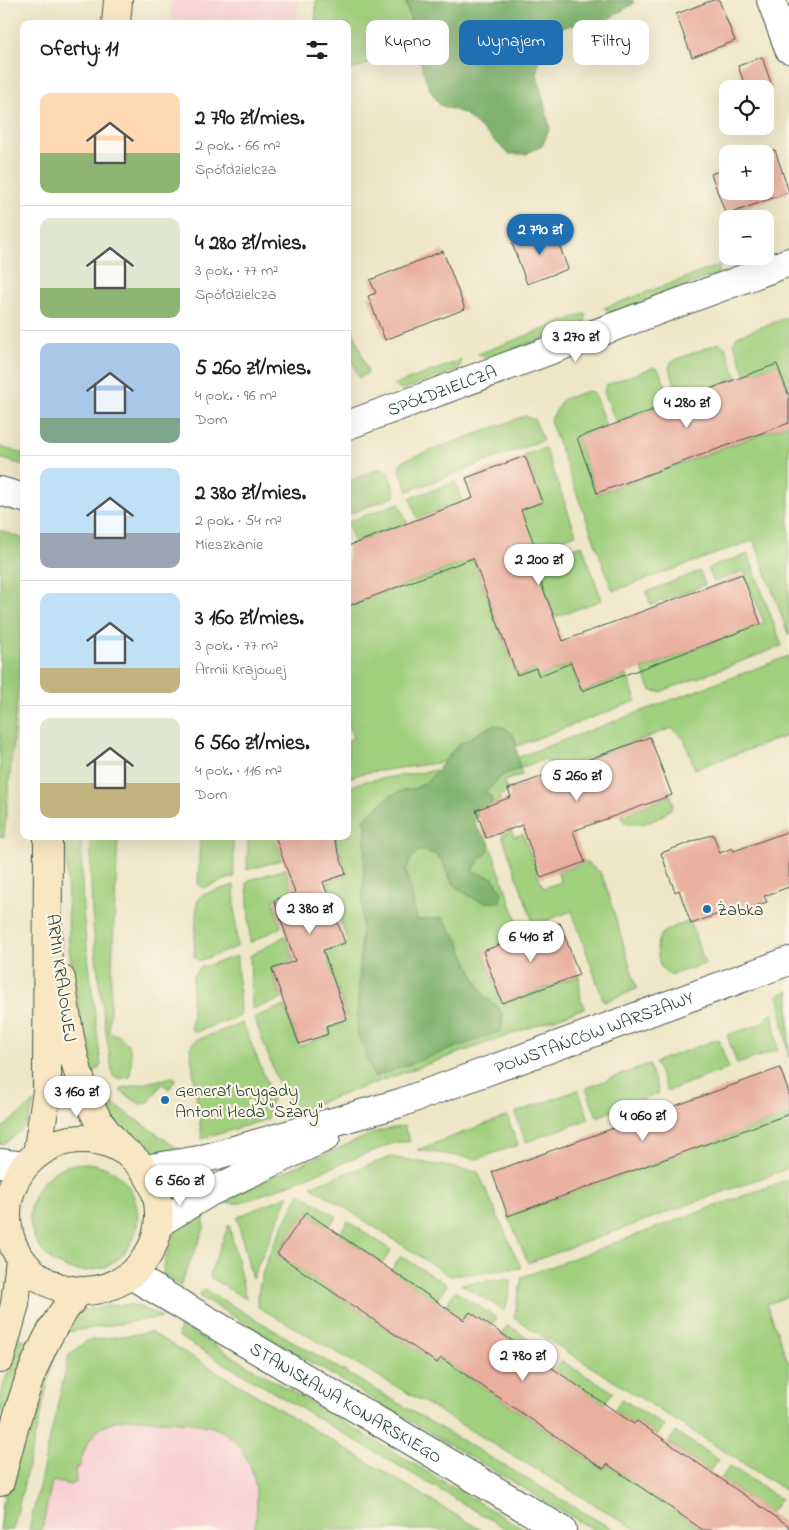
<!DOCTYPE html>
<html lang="pl">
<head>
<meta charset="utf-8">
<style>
  :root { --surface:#fff; --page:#f6f6f6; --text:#202124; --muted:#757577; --line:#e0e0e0; --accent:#1f6fb2 }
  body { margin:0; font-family:"Indie Flower",sans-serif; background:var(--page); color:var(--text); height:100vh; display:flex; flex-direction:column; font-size:19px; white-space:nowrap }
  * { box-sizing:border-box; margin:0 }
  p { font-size:16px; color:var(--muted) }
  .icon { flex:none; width:28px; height:28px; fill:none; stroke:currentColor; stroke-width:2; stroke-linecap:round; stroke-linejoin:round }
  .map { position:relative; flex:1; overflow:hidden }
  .drawer { position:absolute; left:20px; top:20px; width:331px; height:820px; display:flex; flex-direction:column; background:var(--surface); border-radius:10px; box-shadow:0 5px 20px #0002 }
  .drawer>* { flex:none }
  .top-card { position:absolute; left:366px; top:20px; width:348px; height:45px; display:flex; gap:10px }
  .buttons { position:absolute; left:719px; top:80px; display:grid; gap:10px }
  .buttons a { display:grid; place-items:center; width:55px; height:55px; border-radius:10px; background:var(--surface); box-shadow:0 5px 20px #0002; font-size:25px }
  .price { position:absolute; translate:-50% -42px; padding:0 11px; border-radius:18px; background:#fff; color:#222; font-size:16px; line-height:32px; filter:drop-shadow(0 1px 2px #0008) }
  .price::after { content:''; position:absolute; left:50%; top:30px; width:15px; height:11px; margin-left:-8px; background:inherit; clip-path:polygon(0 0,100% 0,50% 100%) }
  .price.current { background:var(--accent); color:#fff }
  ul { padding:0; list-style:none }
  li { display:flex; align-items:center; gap:15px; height:125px; padding:0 20px }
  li+li { border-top:1px solid var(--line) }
  li span { display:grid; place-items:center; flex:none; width:140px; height:100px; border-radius:10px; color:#555 }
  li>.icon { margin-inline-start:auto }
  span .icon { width:60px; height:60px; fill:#fffc; stroke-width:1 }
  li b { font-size:21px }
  h2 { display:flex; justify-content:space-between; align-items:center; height:60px; padding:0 20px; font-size:21px }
  .tag { padding:0 18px; border-radius:10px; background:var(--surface); box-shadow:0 5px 20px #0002; font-size:18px; line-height:45px }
  .tag.current { background:var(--accent); color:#fff }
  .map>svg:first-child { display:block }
</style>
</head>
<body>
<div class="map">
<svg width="789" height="1530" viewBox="0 0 789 1530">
  <rect width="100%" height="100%" fill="#fcf5e5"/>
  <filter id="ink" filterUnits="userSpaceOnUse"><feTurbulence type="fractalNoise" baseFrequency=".02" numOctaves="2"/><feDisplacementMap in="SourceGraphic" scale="10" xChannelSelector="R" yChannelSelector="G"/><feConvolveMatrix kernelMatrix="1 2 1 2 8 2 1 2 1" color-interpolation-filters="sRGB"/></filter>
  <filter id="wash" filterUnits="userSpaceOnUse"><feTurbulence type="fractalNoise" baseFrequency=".0096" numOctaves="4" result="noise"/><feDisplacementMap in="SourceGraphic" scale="20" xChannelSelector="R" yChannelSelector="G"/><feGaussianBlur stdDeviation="1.12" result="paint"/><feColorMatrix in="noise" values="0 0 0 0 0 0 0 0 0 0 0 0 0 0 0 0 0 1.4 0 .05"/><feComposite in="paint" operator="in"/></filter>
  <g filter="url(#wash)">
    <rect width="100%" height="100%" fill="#ede6c7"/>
    <!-- built -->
    <g fill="#f7cfd3">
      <polygon points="172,0 298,0 297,24 170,24"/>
      <polygon points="200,1363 319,1432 481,1530 42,1530 64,1419"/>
    </g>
    <!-- green -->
    <g fill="#a0cf7e" stroke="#608659">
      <polygon points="316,0 405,0 417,46 348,71 348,24 315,24"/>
      <polygon points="720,265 718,274 611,313 604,308"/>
      <polygon points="586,313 585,323 486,359 478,354"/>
      <polygon points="348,316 368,373 359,378 348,350"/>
      <polygon points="789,317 789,390 788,391 778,364 746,375 734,343 737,336"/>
      <polygon points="719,343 725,347 737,378 681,399 669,368 672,361"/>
      <polygon points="462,360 459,369 402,390 394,385"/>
      <polygon points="654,367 659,370 672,402 616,423 604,392 606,385"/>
      <polygon points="588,391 594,393 606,426 576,437 597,494 789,424 789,636 754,540 613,591 550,421 563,399"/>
      <polygon points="525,416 535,420 543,440 408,491 399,467 402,461"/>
      <polygon points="0,447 24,454 24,465 0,458"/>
      <polygon points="545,448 576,534 522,553 508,516 543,503 525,455"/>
      <polygon points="382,468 388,472 396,496 348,514 348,481"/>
      <polygon points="455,482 463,505 458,539 446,508 417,518 410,498"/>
      <polygon points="399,503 407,523 354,543 348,522"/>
      <polygon points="0,530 24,539 24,627 4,837 0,836"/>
      <polygon points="582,545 602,600 555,617 535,562"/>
      <polygon points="748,554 782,646 660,692 651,691 642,669 764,623 744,571 714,582 708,568"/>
      <polygon points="473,559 517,676 535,669 538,677 571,664 581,692 627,675 636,701 517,746 514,735 504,727 493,725 458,745 444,762 364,773 348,778 348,740 353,738 348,723 348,665 351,663 348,655 348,606"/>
      <polygon points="700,571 705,585 651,605 646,592"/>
      <polygon points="789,656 789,735 695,769 684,739 672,728 559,769 545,759 520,768 522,775 504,781 508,792 499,796 514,837 523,834 543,888 561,882 557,872 585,862 600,872 605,883 637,989 604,1002 572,911 534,925 502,835 507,833 496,802 491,804 492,801 485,792 503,775 520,768 516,758"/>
      <path d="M 437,770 L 428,781 L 414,789 L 404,790 L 390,796 L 364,819 L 366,825 L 357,1032 L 501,1031 L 503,1019 L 499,1008 L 484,996 L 464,955 L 460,942 L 442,918 L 417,920 L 406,870 L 411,859 L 419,850 C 445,853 441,863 451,881 C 456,889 469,895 477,900 L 493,878 L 472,871 L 480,859 L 488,852 L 489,842 L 522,936 L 483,952 L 502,1003 L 579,976 L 581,1002 L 583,1002 L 585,1008 L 299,1110 L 282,1093 L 254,1017 L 284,1006 L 300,1046 L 330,1035 L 328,1028 L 348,1020 L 325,952 L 348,943 L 327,882 L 348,875 L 334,836 L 348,836 L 348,787 L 366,781 Z"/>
      <path d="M 671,796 L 673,805 C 666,818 638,829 625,823 L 620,816 Z"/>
      <polygon points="66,836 81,836 83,914 101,1065 95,1072 89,1074 69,948"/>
      <path d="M 91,836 L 131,836 L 118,839 L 109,1032 C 134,1040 132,1054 130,1077 L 118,1079 L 113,1076 C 100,997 88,916 91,836 Z"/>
      <polygon points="200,836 233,836 234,877 203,888 198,884"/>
      <polygon points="248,836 274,836 282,860 247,870"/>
      <polygon points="285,869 293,892 273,900 281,927 250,943 247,883 249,880"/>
      <polygon points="234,885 237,947 199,961 194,957 197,902 202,895"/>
      <path d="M 690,921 L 705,964 L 670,975 C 662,971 659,965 658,956 C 653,930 670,929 690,921 Z"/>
      <polygon points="285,936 294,960 271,968 282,999 252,1009 250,956"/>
      <polygon points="237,956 240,1016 196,1032 191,1029 193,975 199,968"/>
      <polygon points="789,991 789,1058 778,995"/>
      <polygon points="772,1012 778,1050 737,1064 727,1035 761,1024"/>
      <polygon points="243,1023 272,1095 268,1119 202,1139 190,1047 196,1040"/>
      <polygon points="718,1039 729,1068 667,1091 655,1062"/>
      <polygon points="649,1064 659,1093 597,1117 586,1088"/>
      <polygon points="173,1077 176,1079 169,1089 162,1084 148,1103 140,1104 120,1091 123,1088"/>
      <polygon points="578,1090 589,1119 526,1142 515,1113"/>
      <polygon points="96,1092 186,1154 155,1154 122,1133"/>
      <path d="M 34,1102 C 30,1124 20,1135 0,1145 L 0,1130 Z"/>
      <polygon points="789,1114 789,1168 528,1263 508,1216"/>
      <polygon points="507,1116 518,1145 477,1159 417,1150"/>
      <polygon points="404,1126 410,1142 396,1142 241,1203 224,1203 221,1199 378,1131"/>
      <polygon points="391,1157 478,1172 521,1268 450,1276 311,1186"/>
      <circle cx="84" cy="1217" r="54"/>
      <polygon points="789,1179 789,1296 767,1304 789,1364 789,1487 787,1491 514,1318 522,1277"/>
      <path d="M 300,1193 L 337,1217 L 328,1227 L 306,1212 L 277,1254 L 437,1363 L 441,1358 L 603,1469 L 607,1464 L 703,1530 L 637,1530 L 432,1407 L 258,1307 C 256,1268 283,1228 300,1193 Z"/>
      <polygon points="289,1195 252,1279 237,1217"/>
      <path d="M 204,1206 L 204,1229 L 180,1286 L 163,1275 C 162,1263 175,1228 184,1220 C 190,1215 198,1211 204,1206 Z"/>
      <polygon points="348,1221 391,1250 382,1264 339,1234"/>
      <polygon points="229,1224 246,1299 211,1278 210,1273"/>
      <polygon points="401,1256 447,1285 436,1301 391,1270"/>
      <polygon points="505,1279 512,1281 505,1311 461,1284"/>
      <polygon points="204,1289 614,1530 594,1530 199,1296"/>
      <polygon points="455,1291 497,1318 491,1326 470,1312 464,1320 445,1307"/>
      <polygon points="111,1305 135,1305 163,1317 67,1332 69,1320 81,1311"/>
      <polygon points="180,1325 525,1530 508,1530 178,1336"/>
      <polygon points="508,1325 548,1352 542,1361 502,1334"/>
      <path d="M 151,1332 L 481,1530 L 254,1530 C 262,1494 254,1444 215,1428 C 198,1422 177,1422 158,1421 C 138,1419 117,1415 100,1429 C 87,1439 83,1453 79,1468 L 75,1468 L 76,1482 L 71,1485 L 52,1481 L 42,1530 L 29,1530 L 69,1355 L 86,1341 Z"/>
      <polygon points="19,1338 33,1342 7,1410 1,1413 0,1396"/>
      <polygon points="50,1349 55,1352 13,1530 0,1530 3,1505 15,1454"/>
      <polygon points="562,1361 613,1392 604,1404 554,1370"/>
      <polygon points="622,1399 665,1426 657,1435 637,1421 634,1424 614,1410"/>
      <polygon points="676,1432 719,1460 710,1471 668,1442"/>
      <polygon points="730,1466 781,1499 770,1513 721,1479"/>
    </g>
    <!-- forest -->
    <g fill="#80b26d" stroke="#507850">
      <polygon points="406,0 633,0 633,4 608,19 557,28 540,47 537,74 550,128 542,146 526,154 509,154 465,114 440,105 429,88 422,67"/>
      <path d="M 493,725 C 523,730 513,748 520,768 L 503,775 L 485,792 L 492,797 L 490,807 L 474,820 L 477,828 L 489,842 L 488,852 L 480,859 L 472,871 L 493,878 L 502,891 L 500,901 C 485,907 463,895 453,882 C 439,866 450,853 419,851 L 411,859 L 406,870 L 417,920 L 442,918 C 462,941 468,968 483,994 C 488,1002 497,1005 502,1013 L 501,1031 L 374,1077 L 357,1032 L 366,825 L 364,819 L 390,796 L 404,790 L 414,789 L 428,781 L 458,745 Z"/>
    </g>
    <g id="blocks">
      <!-- building -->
      <g fill="#e9af9f">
        <polygon points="713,0 719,0 735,41 692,57 676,14"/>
        <polygon points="762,57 773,89 746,89 738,66"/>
        <polygon points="775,150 789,192 726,215 711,174 728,168 728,191 765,191 765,154"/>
        <polygon points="553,228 568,269 527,284 512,243"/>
        <polygon points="443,251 465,309 385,340 368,296 376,293 370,280"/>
        <polygon points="777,364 789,396 789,423 597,493 577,438"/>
        <polygon points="525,456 542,502 521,510 540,559 533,562 563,641 742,574 761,624 582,691 571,663 539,676 536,668 517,675 473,558 348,606 348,546 473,498 466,478"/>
        <polygon points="650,737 672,795 573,831 585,862 541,878 522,825 486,838 476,810 511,797 508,789"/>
        <polygon points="789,831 789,887 764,896 767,902 727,916 726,911 691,924 679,890 675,892 661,853 713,834 720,853 732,848 734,851"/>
        <polygon points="275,836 333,836 346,874 323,882 345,943 323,950 347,1019 326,1026 328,1034 299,1044 272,969 295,961 274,900 295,893"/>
        <polygon points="560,923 579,975 502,1003 483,951"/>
        <polygon points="780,1068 789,1093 789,1114 508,1216 492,1172"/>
        <polygon points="306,1212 464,1320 470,1312 634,1424 637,1421 789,1526 789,1530 703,1530 607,1464 604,1469 441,1358 437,1363 277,1254"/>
      </g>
    </g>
  </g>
  <g filter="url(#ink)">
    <use href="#blocks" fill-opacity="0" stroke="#3e564a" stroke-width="1"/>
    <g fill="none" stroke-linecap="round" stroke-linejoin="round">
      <!-- street casing -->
      <g stroke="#3e564a" stroke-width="30">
        <g id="street">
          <polyline points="771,0 789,49"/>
          <path id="s1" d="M 348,425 L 789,262"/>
          <polyline points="0,491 24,498"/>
          <polyline points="0,1163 24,1166"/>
          <path id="s2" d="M 144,1169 L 199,1160 L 400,1103 L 789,961"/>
          <polyline points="0,1218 6,1222"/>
          <polyline points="159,1223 210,1192 326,1137"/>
          <path id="s3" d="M 131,1275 L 562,1530"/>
        </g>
      </g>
      <!-- secondary casing -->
      <g stroke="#3e564a" stroke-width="30">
        <g id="secondary">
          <polyline points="116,24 118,0"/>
          <path d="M 61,979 C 68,1027 73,1076 97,1118 C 103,1129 113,1139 121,1149"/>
          <circle cx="83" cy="1215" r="76"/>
          <polyline points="37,1154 47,1091 48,836"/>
          <polyline points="0,1359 15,1304 20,1259"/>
          <path d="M 0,1482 C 16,1418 34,1340 80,1291"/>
        </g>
      </g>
      <!-- street -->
      <use href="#street" stroke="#fff" stroke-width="28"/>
      <!-- secondary -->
      <use href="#secondary" stroke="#f9e7c3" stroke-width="28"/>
    </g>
  </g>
  <!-- markers -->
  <g fill="#1f6fb2" stroke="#fcf5e5" stroke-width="2">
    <circle cx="707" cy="909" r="5"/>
    <circle cx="165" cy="1100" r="5"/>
  </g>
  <g text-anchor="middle" stroke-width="4.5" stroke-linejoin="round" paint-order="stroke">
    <!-- street labels -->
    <g font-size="18" fill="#1f3d34" stroke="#fcf5e5">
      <text dy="6" stroke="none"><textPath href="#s1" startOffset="100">SPÓŁDZIELCZA</textPath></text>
      <text transform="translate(62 978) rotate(82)" y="6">ARMII KRAJOWEJ</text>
      <text dy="6" stroke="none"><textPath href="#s2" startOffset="471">POWSTAŃCÓW WARSZAWY</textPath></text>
      <text dy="6" stroke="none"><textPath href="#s3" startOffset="250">STANISŁAWA KONARSKIEGO</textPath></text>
    </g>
    <!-- poi labels -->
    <g font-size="18" fill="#1f3d34" stroke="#fcf5e5" text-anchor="start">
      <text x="717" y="915">Żabka</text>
      <text x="175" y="1096">Generał brygady<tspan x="175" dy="21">Antoni Heda "Szary"</tspan></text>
    </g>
  </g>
</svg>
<div class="buttons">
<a><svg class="icon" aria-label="locate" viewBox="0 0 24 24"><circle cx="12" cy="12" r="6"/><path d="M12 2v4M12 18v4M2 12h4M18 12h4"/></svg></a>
<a>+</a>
<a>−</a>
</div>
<b class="price current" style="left:540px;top:256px">2 790 zł</b>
<b class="price" style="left:576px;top:363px">3 270 zł</b>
<b class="price" style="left:687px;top:429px">4 280 zł</b>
<b class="price" style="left:539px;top:586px">2 200 zł</b>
<b class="price" style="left:577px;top:802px">5 260 zł</b>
<b class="price" style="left:310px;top:935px">2 380 zł</b>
<b class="price" style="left:531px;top:963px">6 410 zł</b>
<b class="price" style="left:77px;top:1118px">3 160 zł</b>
<b class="price" style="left:643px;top:1142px">4 060 zł</b>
<b class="price" style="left:180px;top:1207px">6 560 zł</b>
<b class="price" style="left:523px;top:1382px">2 780 zł</b>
<div class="top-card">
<a class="tag">Kupno</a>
<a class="tag current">Wynajem</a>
<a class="tag">Filtry</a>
</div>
<section class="drawer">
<h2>Oferty: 11<svg class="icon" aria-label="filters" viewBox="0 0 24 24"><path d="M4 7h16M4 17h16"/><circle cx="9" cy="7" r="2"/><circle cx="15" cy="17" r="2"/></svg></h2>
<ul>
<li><span style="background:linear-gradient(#ffd9b3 60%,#8fb573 0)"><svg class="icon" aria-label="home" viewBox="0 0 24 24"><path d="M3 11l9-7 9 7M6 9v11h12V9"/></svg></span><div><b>2 790 zł/mies.</b><p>2 pok. · 66 m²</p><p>Spółdzielcza</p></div></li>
<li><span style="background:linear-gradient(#dfe7d0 70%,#8fb573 0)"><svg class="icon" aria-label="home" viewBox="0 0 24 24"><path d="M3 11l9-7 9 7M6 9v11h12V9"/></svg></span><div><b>4 280 zł/mies.</b><p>3 pok. · 77 m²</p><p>Spółdzielcza</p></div></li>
<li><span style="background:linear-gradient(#a9c7e8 75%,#7fa58c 0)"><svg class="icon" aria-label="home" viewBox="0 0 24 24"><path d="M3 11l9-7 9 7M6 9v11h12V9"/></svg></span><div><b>5 260 zł/mies.</b><p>4 pok. · 96 m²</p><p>Dom</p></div></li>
<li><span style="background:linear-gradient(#bfe0f5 65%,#9aa5b1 0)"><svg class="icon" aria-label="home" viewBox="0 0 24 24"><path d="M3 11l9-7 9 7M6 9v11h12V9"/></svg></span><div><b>2 380 zł/mies.</b><p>2 pok. · 54 m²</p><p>Mieszkanie</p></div></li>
<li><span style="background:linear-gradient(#bfe0f5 75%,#c2b280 0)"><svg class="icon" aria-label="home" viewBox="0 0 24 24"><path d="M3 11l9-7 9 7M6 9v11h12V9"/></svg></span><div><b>3 160 zł/mies.</b><p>3 pok. · 77 m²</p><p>Armii Krajowej</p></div></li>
<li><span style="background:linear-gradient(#dfe7d0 65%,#c2b280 0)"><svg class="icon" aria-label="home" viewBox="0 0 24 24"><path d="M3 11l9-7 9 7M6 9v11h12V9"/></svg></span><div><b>6 560 zł/mies.</b><p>4 pok. · 116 m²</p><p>Dom</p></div></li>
</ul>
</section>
</div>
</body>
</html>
